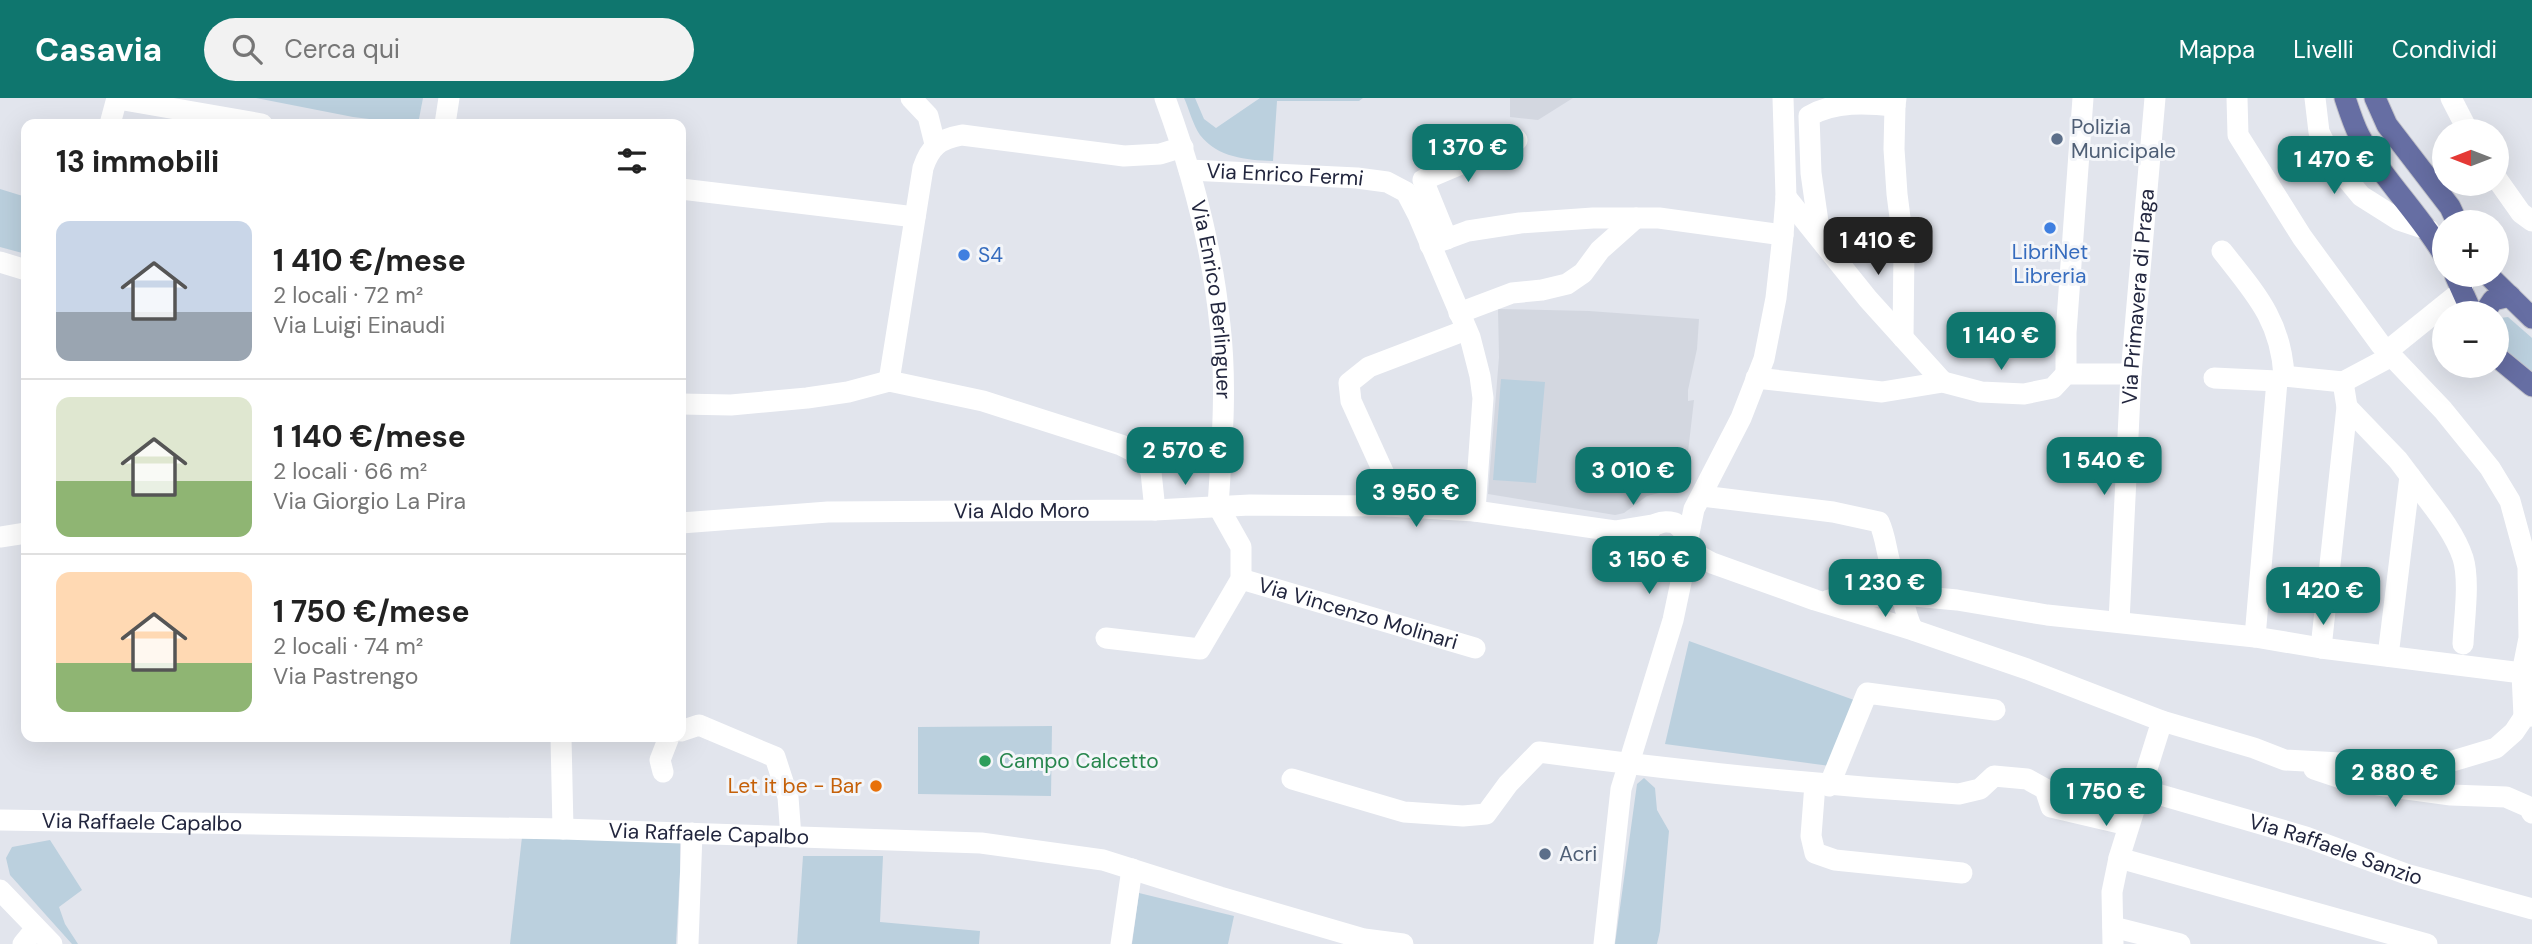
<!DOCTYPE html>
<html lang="it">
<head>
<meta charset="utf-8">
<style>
  :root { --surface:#fff; --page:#f2f2f2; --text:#222; --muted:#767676; --line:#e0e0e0; --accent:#0f766e }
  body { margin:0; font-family:"DM Sans",sans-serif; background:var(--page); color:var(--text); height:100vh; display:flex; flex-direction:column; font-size:26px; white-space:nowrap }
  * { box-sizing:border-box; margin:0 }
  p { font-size:23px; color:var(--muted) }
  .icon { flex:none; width:38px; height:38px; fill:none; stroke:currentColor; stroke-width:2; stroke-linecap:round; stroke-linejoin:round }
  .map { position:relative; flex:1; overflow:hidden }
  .details { position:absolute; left:21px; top:21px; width:665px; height:623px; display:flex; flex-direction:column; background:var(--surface); border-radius:14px; box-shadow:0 7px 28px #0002 }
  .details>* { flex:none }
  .needle { width:46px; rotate:270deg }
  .buttons { position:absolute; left:2432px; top:21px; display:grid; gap:14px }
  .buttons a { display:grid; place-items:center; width:77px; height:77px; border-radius:50%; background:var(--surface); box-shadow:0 7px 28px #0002; font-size:35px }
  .price { position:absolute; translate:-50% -60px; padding:0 16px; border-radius:14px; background:var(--accent); color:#fff; font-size:23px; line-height:46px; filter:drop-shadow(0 2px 4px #0008) }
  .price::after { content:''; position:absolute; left:50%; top:42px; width:21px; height:16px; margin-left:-10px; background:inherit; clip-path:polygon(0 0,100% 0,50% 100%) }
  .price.on { background:#222; color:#fff }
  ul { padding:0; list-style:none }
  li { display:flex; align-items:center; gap:21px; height:175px; padding:0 35px }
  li+li { border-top:2px solid var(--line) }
  li span { display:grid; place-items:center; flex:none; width:196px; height:140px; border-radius:14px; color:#555 }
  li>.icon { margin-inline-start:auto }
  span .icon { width:84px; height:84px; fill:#fffc; stroke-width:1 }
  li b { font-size:30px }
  h2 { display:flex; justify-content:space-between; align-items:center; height:84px; padding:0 35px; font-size:30px }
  header { display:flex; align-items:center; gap:42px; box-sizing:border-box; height:98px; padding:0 35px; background:var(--accent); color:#fff }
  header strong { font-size:33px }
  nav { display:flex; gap:38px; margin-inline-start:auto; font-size:24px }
  .search { width:490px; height:63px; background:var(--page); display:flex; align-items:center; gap:18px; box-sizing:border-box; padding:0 24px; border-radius:38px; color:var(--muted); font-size:26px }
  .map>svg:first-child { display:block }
</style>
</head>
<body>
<header>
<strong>Casavia</strong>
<div class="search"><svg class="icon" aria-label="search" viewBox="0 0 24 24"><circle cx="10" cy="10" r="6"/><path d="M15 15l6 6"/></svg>Cerca qui</div>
<nav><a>Mappa</a><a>Livelli</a><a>Condividi</a></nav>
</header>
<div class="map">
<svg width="2532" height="846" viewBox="0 0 2532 846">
  <rect width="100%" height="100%" fill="#e2e5ed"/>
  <!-- built -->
  <g fill="#d3d7e0">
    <polygon points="1510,0 1573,0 1538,22 1510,19"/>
    <polygon points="1498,211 1589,213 1699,221 1697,251 1688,292 1688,303 1694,302 1685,380 1667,380 1665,390 1659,395 1647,398 1624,415 1615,417 1488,396 1499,259"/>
  </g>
  <!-- green -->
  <g fill="#bbd0de">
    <polygon points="256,0 423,0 418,26 410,26 353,19"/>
    <path d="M 1184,0 L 1195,0 L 1204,21 L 1216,30 L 1260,0 L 1363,0 L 1359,3 L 1277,3 L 1273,63 C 1247,62 1218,60 1200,37 C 1193,27 1189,11 1184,0 Z"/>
    <polygon points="0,91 26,99 26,156 0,149"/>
    <path d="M 2508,219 L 2532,240 L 2532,277 C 2515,264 2489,244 2500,220 Z"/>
    <polygon points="1501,281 1545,284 1536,385 1493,382"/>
    <polygon points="1689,543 1854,602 1830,668 1665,646"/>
    <polygon points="1052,628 1051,698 918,696 918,629"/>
    <polygon points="1644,680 1655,690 1657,712 1669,733 1660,833 1657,846 1615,846 1637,686"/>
    <polygon points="522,739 680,745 680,774 676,846 510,846"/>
    <polygon points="50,742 82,792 59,809 65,826 78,846 72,846 10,777 6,760 12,749"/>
    <polygon points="803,758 883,758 880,824 980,833 979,846 797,846"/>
    <polygon points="1139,795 1234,818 1228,846 1132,846"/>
  </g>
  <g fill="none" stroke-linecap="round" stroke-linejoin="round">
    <!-- major casing -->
    <g stroke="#c1c2c9" stroke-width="23">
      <g id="major">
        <path d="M 2345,0 C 2349,12 2353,25 2359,37 C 2382,81 2420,116 2445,159"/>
        <polyline points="2375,0 2387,27 2450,109 2457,124"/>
        <polyline points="2455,177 2472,215"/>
        <polyline points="2488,177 2532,220"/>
        <polyline points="2484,215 2493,202 2510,198"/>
        <polyline points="2497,259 2532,288"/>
      </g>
    </g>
    <!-- minor -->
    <g stroke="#fff" stroke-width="21">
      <polyline points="911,0 928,18 935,46"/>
      <path id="s1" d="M 1165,0 C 1192,73 1212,149 1220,227 C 1227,287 1222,348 1218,408"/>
      <polyline points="2237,0 2238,37 2302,139 2381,247 2443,312 2490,370 2510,403 2528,469 2529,540 2522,575 2524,619"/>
      <polyline points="2315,0 2319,34 2337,69 2361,98 2399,122 2429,132"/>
      <polyline points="2451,0 2468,33"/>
      <polyline points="118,1 262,26"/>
      <polyline points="1895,8 1894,51 1897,96 1904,151 1903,240"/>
      <polyline points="110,26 117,0"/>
      <polyline points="445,26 449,0"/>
      <path id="s2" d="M 1189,72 L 1357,80 L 1387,84 L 1406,94 L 1418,117 L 1470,239 L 1480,278 L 1483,300 L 1475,413"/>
      <polyline points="2497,81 2521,115 2532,123"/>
      <polyline points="681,91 915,119"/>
      <polyline points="1786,99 1868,201 1943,284"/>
      <path d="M 1820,138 L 1811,75 L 1809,18 C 1835,3 1867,5 1895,8 L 1896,0"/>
      <polyline points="1447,141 1423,82 1517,42"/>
      <polyline points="1430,147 1468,133 1520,125 1593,120 1659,120 1783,137"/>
      <path d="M 2222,153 C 2255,195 2281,222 2284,278"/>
      <polyline points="0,164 26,172"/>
      <polyline points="1459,215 1512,195 1542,192 1567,186 1583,175 1600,152 1636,120"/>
      <polyline points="2386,254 2463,192"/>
      <polyline points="2066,276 2066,235 2083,0"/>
      <polyline points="1756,280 1882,294 1943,284 1981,294 2024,296 2053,290 2066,276 2131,276"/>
      <polyline points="2214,280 2277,283"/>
      <path d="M 889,283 L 923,70 C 930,49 939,41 962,37 L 1124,58 L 1160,56 L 1183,49"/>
      <polyline points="2343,284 2390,259"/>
      <polyline points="681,306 731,307 807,300 848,294 889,283 983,303 1121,347 1143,358 1151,374 1155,412"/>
      <polyline points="2347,309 2398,362 2410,378 2388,558"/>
      <path d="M 2410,378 C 2428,403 2453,430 2463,460 C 2470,483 2464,522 2463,546"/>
      <path d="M 1702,398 L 1833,414 L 1879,424 C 1886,439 1886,453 1891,468 C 1894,478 1901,489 1903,500 C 1905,512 1907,521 1913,532"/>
      <polyline points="1388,408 1386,380 1351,303 1349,285 1369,269 1466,232"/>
      <path id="s3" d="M 681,425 L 828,414 L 1155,412 L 1250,407 L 1388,408 L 1475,413 L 1615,433 L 1658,426"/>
      <polyline points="0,439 26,435"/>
      <polyline points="1688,440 1694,411 1741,320 1764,261 1776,200 1783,137 1786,99 1783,0"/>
      <polyline points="1688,452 1712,465 1815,502 1913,532 2027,571 2162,623 2254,650 2285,662 2395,668 2446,665 2496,650 2514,634 2524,619 2532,618"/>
      <path id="s4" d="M 1241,481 L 1475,550"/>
      <polyline points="1829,502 1903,497 1957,502 2047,517 2255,539 2321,550 2522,575"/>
      <path id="s5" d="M 2119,524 L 2131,276 L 2155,0"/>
      <polyline points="2255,539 2277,283 2284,278 2343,284 2347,309 2321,550"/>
      <polyline points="1106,540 1200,551 1241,481 1241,449 1218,408"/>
      <polyline points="681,633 699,627 775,659 788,699 791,739"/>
      <polyline points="561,639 563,731"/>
      <polyline points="2314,671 2347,682 2392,689 2451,697 2506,699 2529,709 2532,715"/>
      <polyline points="663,674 660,662 669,639"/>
      <path d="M 1292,681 L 1404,714 L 1463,718 L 1486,716 L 1508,686 L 1539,654 C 1679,673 1819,687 1959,696 L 1980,691 L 1994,678 L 2027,681 L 2045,691 L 2051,709 L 2128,727"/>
      <polyline points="1815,686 1811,738 1815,755 1835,762 1962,775"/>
      <polyline points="1829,688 1867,595 1995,612"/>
      <path id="s6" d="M 2140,691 L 2306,739 L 2406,776 L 2532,811"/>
      <path id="s7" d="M 0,722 L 563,731 L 981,745 L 1103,762 L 1220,799 L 1364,841 L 1403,846"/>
      <polyline points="2119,760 2427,846"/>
      <polyline points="0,792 52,846"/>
      <polyline points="2113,829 2180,846"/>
      <polyline points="23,846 36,830"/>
      <polyline points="688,846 692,735"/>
      <polyline points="1121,846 1132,771"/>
      <path d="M 1604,846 L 1621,691 L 1673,522 L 1689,446 L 1686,435 L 1675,425 C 1627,414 1647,494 1685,459"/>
      <polyline points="2113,846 2112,794 2119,760 2162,623"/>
    </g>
    <!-- major -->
    <use href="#major" stroke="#666ea3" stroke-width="21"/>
  </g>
  <!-- markers -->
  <g fill="#5c6f8a" stroke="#f3f5f9" stroke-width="2.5">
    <circle cx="2057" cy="41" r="7"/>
    <circle cx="1545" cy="756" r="7"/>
  </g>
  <g fill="#3f7fe0" stroke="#f3f5f9" stroke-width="2.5">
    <circle cx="2050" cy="130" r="7"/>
    <circle cx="964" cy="157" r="7"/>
  </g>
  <circle fill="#2e9e5b" stroke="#f3f5f9" stroke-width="2.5" cx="985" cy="663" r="7"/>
  <circle fill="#e8710a" stroke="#f3f5f9" stroke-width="2.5" cx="876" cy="688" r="7"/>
  <g text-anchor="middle" stroke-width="6" stroke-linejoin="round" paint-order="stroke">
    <!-- service labels -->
    <g font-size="21" fill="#4e5e75" stroke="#f3f5f9" text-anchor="start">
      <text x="2071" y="36">Polizia<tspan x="2071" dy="24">Municipale</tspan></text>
      <text x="1559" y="763">Acri</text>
    </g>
    <!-- street labels -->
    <g font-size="21" fill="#22263e" stroke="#f3f5f9">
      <text dy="7" stroke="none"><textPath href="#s2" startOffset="96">Via Enrico Fermi</textPath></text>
      <text dy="7" stroke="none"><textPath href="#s5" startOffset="326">Via Primavera di Praga</textPath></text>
      <text dy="7" stroke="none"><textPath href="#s1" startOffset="208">Via Enrico Berlinguer</textPath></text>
      <text dy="7" stroke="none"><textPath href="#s3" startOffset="341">Via Aldo Moro</textPath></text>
      <text dy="7" stroke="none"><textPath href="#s4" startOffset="122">Via Vincenzo Molinari</textPath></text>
      <text dy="7" stroke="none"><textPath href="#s7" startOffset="142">Via Raffaele Capalbo</textPath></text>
      <text dy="7" stroke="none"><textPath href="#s7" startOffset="709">Via Raffaele Capalbo</textPath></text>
      <text dy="7" stroke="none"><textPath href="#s6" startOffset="205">Via Raffaele Sanzio</textPath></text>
    </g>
    <!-- shop labels -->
    <g font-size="21" fill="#366cbe" stroke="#f3f5f9">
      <text x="2050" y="161">LibriNet<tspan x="2050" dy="24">Libreria</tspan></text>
      <text x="978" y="164" text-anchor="start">S4</text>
    </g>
    <!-- leisure labels -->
    <g font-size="21" fill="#27864d" stroke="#f3f5f9" text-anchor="start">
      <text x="999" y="670">Campo Calcetto</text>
    </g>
    <!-- food labels -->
    <g font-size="21" fill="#c56008" stroke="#f3f5f9" text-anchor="end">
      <text x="862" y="695">Let it be - Bar</text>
    </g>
  </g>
</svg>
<div class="buttons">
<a><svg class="needle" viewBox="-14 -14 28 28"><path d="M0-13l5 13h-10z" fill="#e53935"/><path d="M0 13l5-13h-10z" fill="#767676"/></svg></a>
<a>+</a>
<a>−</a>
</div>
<b class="price" style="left:1468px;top:86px">1 370 €</b>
<b class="price" style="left:2334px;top:98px">1 470 €</b>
<b class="price on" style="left:1878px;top:179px">1 410 €</b>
<b class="price" style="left:2001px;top:274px">1 140 €</b>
<b class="price" style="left:1185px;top:389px">2 570 €</b>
<b class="price" style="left:2104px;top:399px">1 540 €</b>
<b class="price" style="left:1633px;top:409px">3 010 €</b>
<b class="price" style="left:1416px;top:431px">3 950 €</b>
<b class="price" style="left:1649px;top:498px">3 150 €</b>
<b class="price" style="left:1885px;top:521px">1 230 €</b>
<b class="price" style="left:2323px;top:529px">1 420 €</b>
<b class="price" style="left:2395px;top:711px">2 880 €</b>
<b class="price" style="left:2106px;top:730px">1 750 €</b>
<section class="details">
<h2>13 immobili<svg class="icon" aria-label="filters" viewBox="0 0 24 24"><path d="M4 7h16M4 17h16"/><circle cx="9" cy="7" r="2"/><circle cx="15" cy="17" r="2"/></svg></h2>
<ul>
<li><span style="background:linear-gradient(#c9d6e8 65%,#9aa5b1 0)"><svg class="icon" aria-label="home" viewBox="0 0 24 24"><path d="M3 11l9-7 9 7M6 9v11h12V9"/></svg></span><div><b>1 410 €/mese</b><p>2 locali · 72 m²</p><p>Via Luigi Einaudi</p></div></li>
<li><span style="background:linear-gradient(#dfe7d0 60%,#8fb573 0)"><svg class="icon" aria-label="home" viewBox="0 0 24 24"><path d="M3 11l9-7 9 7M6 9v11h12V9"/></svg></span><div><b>1 140 €/mese</b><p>2 locali · 66 m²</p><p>Via Giorgio La Pira</p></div></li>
<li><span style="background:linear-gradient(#ffd9b3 65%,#8fb573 0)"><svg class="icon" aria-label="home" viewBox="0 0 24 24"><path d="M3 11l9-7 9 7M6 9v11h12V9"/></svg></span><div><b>1 750 €/mese</b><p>2 locali · 74 m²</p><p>Via Pastrengo</p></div></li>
</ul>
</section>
</div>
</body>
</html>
